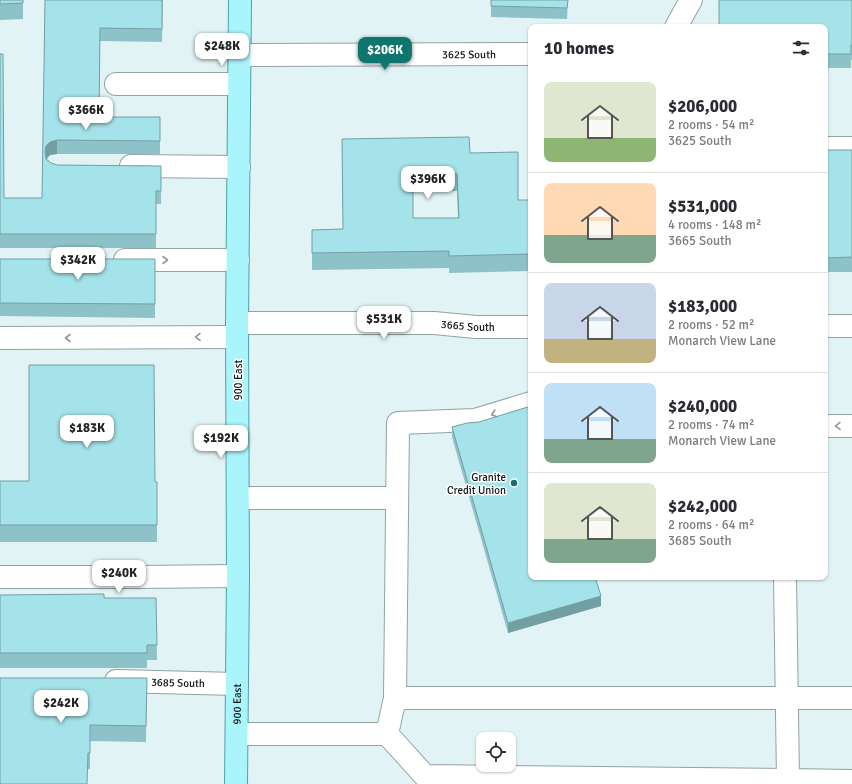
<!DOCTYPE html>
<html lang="en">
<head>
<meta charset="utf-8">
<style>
  :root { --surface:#fff; --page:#f7f7f7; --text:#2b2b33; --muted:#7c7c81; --line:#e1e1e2; --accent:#0f766e }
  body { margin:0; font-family:Signika,sans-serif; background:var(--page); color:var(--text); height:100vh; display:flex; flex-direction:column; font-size:15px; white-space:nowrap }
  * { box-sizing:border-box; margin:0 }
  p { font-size:13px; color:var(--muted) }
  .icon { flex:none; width:22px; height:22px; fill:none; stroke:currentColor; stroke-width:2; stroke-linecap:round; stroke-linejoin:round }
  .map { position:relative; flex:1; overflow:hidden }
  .sheet { position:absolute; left:528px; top:24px; width:300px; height:556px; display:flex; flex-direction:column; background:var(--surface); border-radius:8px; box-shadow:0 1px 3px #0004 }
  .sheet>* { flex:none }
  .buttons { position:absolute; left:476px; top:732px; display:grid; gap:8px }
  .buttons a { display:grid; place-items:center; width:40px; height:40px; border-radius:8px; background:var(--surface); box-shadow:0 1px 3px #0004; font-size:20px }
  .price { position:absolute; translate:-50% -34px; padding:0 9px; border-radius:8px; background:#fff; color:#222; font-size:13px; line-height:26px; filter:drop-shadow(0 1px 2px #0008) }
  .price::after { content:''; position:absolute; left:50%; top:24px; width:12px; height:9px; margin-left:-6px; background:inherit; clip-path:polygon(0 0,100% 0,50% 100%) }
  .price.on { background:var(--accent); color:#fff }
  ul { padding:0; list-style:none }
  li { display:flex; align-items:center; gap:12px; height:100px; padding:0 16px }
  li+li { border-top:1px solid var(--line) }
  li span { display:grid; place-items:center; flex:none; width:112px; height:80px; border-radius:8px; color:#555 }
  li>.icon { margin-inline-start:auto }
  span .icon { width:48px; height:48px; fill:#fffc; stroke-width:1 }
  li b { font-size:17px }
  h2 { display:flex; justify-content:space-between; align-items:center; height:48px; padding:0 16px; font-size:17px }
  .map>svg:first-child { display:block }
</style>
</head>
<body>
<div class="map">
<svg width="852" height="784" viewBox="0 0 852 784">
  <rect width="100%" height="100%" fill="#e1f3f5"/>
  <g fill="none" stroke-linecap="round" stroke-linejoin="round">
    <!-- minor casing -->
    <g stroke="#92a3a4" stroke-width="24">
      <g id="minor">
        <polyline points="676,27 691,0"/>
        <path id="s1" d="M 239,55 L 531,54"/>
        <polyline points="116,84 239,84"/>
        <polyline points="825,148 852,148"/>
        <polyline points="131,166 239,167"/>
        <polyline points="125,260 238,260"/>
        <path id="s2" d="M 237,323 L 434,323 L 476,327 L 531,327"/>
        <polyline points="825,326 852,326"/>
        <polyline points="0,338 237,337"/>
        <polyline points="825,426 852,426"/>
        <polyline points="238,498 397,498"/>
        <polyline points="0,577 134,577 238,576"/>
        <path id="s3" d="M 116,681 L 237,684"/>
        <polyline points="395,698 852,698"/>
        <polyline points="237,734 387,734 395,698 398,423 475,420 531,403"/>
        <polyline points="387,734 425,776 788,780 785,577"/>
        <polyline points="788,780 852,781"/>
      </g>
    </g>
    <!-- major casing -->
    <g stroke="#4fa2a9" stroke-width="24">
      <g id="major">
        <path id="s4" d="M 236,784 L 238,576 L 237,323 L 240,0"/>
      </g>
    </g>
    <!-- minor -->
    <use href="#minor" stroke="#fff" stroke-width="22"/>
    <!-- major -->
    <use href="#major" stroke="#aaf4fb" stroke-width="22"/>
  </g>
  <!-- wall -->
  <g fill="#8dc3c8" fill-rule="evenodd">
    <polygon points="0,0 23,0 23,19 0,20"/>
    <polygon points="45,0 163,0 162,42 100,41 99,117 160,117 160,154 57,154 50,155 47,159 51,163 57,165 161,166 161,204 156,204 156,248 0,248 0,54 4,198 42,198"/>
    <polygon points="491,0 568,0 567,19 491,17"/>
    <polygon points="852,0 852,60 851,60 851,68 825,68 825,27"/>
    <path d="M 342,139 L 470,153 L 518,200 L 531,200 L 531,271 L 449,273 L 449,268 L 312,270 L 312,230 L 343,229 ZM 457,191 L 458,218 L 413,218 L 413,192 Z"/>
    <rect x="825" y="150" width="27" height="122"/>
    <polygon points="0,259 155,259 155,318 0,316"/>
    <polygon points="479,422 601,606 508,633 452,437 452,427"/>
    <polygon points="0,481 157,482 157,542 0,542"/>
    <polygon points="0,595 104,598 156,598 157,660 147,660 147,668 0,668"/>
    <polygon points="147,678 146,742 90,741 90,769 0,784"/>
  </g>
  <!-- shaded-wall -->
  <g fill="#739fa3">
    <polygon points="57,140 57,154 50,155 46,159 45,152 46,146 50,142"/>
    <polygon points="601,596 601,606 508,633 508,623"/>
  </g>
  <!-- building -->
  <g fill="#a4e3e9" stroke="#739fa3" fill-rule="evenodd">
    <polygon points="0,0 23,0 23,3 0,4"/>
    <polygon points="45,0 162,0 162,29 100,28 99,117 160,117 160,141 57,140 50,142 46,146 45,152 46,159 51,163 57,165 161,166 161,191 156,191 156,234 0,234 0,54 3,54 4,198 42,198"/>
    <polygon points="491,0 568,0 567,8 491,6"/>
    <polygon points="719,0 852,0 852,45 851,45 851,54 825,54 825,27 719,27"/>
    <path d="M 469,137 L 470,153 L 518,152 L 518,200 L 531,200 L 531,254 L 449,256 L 449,251 L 312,253 L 312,230 L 343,229 L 342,139 ZM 457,174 L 459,218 L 413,218 L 413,175 Z"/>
    <polygon points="825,150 852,150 852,257 825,258"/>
    <polygon points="0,259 155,259 155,304 0,303"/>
    <polygon points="29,365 154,365 155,482 157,482 157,525 0,525 0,481 29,481"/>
    <polygon points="531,406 531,577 595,577 601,596 508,623 452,427 467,423 479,422"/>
    <polygon points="104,594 104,598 156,598 157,645 147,645 147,653 0,653 0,595"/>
    <polygon points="0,678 147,678 146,726 90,725 90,753 88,753 87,784 0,784"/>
  </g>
  <!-- one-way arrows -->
  <defs><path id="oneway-chevron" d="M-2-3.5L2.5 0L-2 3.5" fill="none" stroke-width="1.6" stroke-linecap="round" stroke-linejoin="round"/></defs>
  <g stroke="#939797">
    <use href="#oneway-chevron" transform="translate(165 260)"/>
    <use href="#oneway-chevron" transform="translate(198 337) rotate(179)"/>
    <use href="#oneway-chevron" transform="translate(68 338) rotate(180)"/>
    <use href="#oneway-chevron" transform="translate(494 414) rotate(163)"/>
    <use href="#oneway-chevron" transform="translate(838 426) rotate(179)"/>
  </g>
  <!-- markers -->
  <circle fill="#1d6a70" stroke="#fff" stroke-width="1.5" cx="514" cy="483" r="4"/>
  <g text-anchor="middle" stroke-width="3" stroke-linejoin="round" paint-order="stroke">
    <!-- street labels -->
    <g font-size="11" fill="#101717" stroke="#fff">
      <text dy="4" stroke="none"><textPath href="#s1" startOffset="230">3625 South</textPath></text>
      <text dy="4" stroke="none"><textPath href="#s2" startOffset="231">3665 South</textPath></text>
      <text transform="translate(238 380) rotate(-90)" y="4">900 East</text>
      <text dy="4" stroke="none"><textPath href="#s3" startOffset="62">3685 South</textPath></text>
      <text dy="4" stroke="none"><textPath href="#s4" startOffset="80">900 East</textPath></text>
    </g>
    <!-- poi labels -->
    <g font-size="11" fill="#101717" stroke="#fff" text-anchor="end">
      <text x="506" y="481">Granite<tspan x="506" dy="13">Credit Union</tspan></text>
    </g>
  </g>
</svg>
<div class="buttons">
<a><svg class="icon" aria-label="locate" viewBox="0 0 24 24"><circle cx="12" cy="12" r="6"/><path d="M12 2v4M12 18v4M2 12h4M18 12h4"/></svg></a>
</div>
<b class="price" style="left:222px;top:67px">$248K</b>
<b class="price on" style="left:385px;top:71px">$206K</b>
<b class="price" style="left:86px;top:131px">$366K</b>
<b class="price" style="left:428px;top:200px">$396K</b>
<b class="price" style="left:78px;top:281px">$342K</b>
<b class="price" style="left:384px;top:340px">$531K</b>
<b class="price" style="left:87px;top:449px">$183K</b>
<b class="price" style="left:221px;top:459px">$192K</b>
<b class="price" style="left:119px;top:594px">$240K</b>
<b class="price" style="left:61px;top:724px">$242K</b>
<section class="sheet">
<h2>10 homes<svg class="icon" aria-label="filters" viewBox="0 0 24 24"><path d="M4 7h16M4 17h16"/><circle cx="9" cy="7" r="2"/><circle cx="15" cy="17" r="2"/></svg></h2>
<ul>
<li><span style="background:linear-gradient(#dfe7d0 70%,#8fb573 0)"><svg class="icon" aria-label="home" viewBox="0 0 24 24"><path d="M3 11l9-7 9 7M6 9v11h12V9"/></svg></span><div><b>$206,000</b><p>2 rooms · 54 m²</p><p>3625 South</p></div></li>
<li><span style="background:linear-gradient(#ffd9b3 65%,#7fa58c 0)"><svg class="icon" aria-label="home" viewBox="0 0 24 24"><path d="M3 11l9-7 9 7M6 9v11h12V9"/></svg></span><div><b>$531,000</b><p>4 rooms · 148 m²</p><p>3665 South</p></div></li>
<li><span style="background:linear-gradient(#c9d6e8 70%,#c2b280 0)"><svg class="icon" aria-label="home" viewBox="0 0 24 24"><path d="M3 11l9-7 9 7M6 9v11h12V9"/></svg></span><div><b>$183,000</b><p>2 rooms · 52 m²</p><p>Monarch View Lane</p></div></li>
<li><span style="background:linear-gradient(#bfe0f5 70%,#7fa58c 0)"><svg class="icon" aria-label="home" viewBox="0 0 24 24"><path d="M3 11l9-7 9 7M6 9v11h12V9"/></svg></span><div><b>$240,000</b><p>2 rooms · 74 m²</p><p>Monarch View Lane</p></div></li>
<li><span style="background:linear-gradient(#dfe7d0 70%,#7fa58c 0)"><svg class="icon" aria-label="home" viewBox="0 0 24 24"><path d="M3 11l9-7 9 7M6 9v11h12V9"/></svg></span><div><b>$242,000</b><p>2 rooms · 64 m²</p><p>3685 South</p></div></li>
</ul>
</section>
</div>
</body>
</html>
